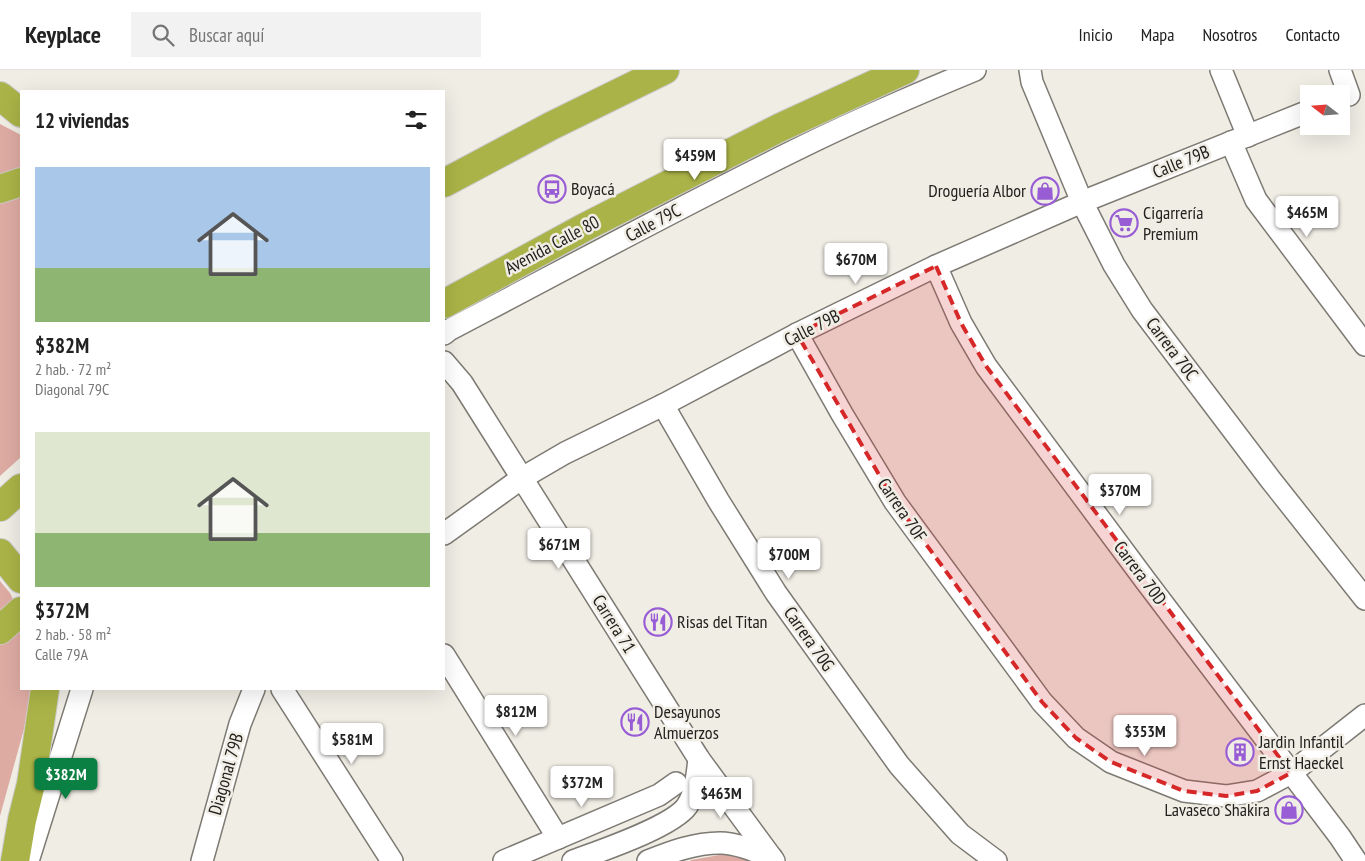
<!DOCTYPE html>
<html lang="es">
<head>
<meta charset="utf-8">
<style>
  :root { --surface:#fff; --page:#f2f2f2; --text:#222; --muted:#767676; --line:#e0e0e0; --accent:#0b8043 }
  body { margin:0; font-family:"PT Sans Narrow",sans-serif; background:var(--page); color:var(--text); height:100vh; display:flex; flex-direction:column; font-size:19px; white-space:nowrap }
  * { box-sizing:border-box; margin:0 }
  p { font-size:16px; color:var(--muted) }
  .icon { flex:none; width:28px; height:28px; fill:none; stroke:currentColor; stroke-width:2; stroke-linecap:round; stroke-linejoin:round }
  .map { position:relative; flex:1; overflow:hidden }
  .side { position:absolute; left:20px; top:20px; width:425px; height:600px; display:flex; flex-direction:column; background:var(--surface); border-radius:0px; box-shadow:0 5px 20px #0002 }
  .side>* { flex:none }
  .needle { width:32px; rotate:287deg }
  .controls { position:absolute; left:1300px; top:15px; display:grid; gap:10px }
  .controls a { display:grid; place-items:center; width:50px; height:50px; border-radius:0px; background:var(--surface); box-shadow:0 5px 20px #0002; font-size:25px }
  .price { position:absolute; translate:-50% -42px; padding:0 11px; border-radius:5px; background:#fff; color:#222; font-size:16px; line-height:32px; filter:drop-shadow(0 1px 2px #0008) }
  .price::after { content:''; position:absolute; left:50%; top:30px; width:15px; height:11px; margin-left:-8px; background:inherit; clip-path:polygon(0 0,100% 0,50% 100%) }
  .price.current { background:var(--accent); color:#fff }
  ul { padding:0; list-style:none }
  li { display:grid; align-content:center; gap:10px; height:265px; padding:0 15px }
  li span { display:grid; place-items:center; height:155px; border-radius:0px; color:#555 }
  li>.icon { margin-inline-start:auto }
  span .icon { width:90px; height:90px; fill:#fffc; stroke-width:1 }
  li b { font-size:21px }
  h2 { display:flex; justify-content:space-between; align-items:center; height:60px; padding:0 15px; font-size:21px }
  header { display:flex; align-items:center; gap:30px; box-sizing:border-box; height:70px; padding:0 25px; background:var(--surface); border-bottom:1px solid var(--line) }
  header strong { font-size:24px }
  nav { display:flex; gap:28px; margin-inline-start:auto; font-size:18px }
  .search { width:350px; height:45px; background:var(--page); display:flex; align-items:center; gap:12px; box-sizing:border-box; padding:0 18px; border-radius:0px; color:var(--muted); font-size:19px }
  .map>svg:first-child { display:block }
</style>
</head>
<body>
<header>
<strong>Keyplace</strong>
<div class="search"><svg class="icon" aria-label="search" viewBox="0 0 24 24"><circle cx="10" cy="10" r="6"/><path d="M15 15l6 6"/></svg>Buscar aquí</div>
<nav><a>Inicio</a><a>Mapa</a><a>Nosotros</a><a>Contacto</a></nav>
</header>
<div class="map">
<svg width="1365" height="791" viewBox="0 0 1365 791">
  <rect width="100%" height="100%" fill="#f0ede5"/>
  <!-- green -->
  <g fill="#deaba3">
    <polygon points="0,54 21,65 21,103 0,108"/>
    <polygon points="21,124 21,387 0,406 0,134"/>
    <polygon points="0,511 10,523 21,546 21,619 31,619 24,659 0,746"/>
    <polygon points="731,783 755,791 690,791 691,790"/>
  </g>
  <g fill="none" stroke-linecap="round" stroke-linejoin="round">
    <!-- minor casing -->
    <g stroke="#7d7a73" stroke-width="24">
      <g id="minor">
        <polyline points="1030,0 1032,12 1082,132 1114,195 1142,240 1270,409 1365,529"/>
        <polyline points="1221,0 1248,66"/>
        <polyline points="1340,0 1349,25"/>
        <polyline points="1231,72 1256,130 1365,275"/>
        <polyline points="936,196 961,253 986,296 1145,510 1340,767 1356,791"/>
        <path d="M 444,264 L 449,260 L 487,240 C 597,182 706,123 818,69 C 870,44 922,22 975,0"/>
        <polyline points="797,264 842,344 895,432 1042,632 1076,668 1111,692 1184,721 1226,726 1257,721 1291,703 1365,645"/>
        <polyline points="444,292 462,313 699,689 774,791"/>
        <polyline points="663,335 718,430 776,523 899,695 960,764 996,791"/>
        <polyline points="444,464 522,408 565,383 663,335 797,264 936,196 1082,132 1309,41"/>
        <polyline points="444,585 558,768"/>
        <polyline points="282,619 392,791"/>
        <polyline points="28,791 82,619"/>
        <polyline points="202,791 240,654 254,619"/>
        <polyline points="504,791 659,725 676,713"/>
        <path d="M 573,791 C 600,781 672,757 687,736 C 696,722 697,705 699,689"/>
        <path d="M 648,791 C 671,782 694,773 720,773 C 737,773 755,781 772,788"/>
      </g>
    </g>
    <!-- highway casing -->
    <g stroke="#cacac9" stroke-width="30">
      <g id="highway">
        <polyline points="0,26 21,43"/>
        <polyline points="444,113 551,56 665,0"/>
        <polyline points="0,119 21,112"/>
        <polyline points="444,234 585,157 779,58 905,0"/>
        <polyline points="0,437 21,418"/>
        <polyline points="0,483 21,509"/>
        <polyline points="0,560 21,541"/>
        <polyline points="15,791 22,750 31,714 45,619"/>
      </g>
    </g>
    <!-- minor -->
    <use href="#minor" stroke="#fff" stroke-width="21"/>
    <!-- highway -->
    <use href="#highway" stroke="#aab347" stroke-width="28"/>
  </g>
  <!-- marked area -->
  <path fill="#d62828" fill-opacity="0.2" stroke="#d62828" stroke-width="4" stroke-dasharray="10 6" stroke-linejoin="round" d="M 936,196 L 961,253 L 986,296 L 1291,703 L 1257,721 L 1226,726 L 1184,721 L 1111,692 L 1076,668 L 1042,632 L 895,432 L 797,264 Z"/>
  <!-- icons -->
  <defs>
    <g id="bus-ring" transform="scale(1.4375)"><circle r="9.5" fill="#f0ede5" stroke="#985dd5" stroke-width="1.5"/><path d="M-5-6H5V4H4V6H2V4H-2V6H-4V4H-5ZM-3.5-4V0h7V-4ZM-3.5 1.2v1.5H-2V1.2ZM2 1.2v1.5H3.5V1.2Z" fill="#985dd5"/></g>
    <g id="shop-ring" transform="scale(1.4375)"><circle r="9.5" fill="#f0ede5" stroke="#985dd5" stroke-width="1.5"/><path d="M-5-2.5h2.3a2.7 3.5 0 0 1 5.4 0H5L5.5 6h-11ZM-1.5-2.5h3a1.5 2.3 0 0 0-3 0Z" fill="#985dd5"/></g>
    <g id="supermarket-ring" transform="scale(1.4375)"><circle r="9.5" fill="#f0ede5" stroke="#985dd5" stroke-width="1.5"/><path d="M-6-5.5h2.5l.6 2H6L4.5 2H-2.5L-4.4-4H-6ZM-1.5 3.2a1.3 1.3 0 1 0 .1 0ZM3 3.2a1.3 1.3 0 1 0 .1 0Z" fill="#985dd5"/></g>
    <g id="restaurant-ring" transform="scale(1.4375)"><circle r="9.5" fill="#f0ede5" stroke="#985dd5" stroke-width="1.5"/><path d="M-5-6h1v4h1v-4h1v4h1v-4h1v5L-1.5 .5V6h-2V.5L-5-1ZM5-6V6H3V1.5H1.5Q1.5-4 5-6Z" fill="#985dd5"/></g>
    <g id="building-ring" transform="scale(1.4375)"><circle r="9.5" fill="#f0ede5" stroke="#985dd5" stroke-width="1.5"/><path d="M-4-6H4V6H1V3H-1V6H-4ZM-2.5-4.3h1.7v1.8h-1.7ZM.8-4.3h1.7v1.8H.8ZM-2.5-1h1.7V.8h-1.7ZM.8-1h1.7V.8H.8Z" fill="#985dd5"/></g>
  </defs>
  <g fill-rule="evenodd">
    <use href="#bus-ring" x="552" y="119"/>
    <use href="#shop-ring" x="1045" y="121"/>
    <use href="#supermarket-ring" x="1124" y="153"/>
    <use href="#restaurant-ring" x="658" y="552"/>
    <use href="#restaurant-ring" x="635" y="652"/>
    <use href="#building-ring" x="1240" y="682"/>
    <use href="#shop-ring" x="1289" y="740"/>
  </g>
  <g text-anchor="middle" stroke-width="5" stroke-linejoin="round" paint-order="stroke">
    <!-- street labels -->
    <g font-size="18" fill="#23211e" stroke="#f0ede5">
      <text transform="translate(1181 92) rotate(-22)" y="6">Calle 79B</text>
      <text transform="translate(653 153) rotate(-28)" y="6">Calle 79C</text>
      <text transform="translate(552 175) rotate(-28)" y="6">Avenida Calle 80</text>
      <text transform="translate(812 258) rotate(-27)" y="6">Calle 79B</text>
      <text transform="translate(1172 279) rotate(53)" y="6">Carrera 70C</text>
      <text transform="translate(902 440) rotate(56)" y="6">Carrera 70F</text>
      <text transform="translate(1140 503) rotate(53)" y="6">Carrera 70D</text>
      <text transform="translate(614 554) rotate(58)" y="6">Carrera 71</text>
      <text transform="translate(809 569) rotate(55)" y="6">Carrera 70G</text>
      <text transform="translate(226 704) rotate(-74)" y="6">Diagonal 79B</text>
    </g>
    <!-- poi labels -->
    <g font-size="18" fill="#23211e" stroke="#f0ede5" text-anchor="start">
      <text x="571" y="125">Boyacá</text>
      <text x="1026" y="127" text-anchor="end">Droguería Albor</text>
      <text x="1143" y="149">Cigarrería<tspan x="1143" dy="21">Premium</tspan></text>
      <text x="677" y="558">Risas del Titan</text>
      <text x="654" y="648">Desayunos<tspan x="654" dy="21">Almuerzos</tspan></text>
      <text x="1259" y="678">Jardin Infantil<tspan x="1259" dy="21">Ernst Haeckel</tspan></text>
      <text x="1270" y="746" text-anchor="end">Lavaseco Shakira</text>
    </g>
  </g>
</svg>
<div class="controls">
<a><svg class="needle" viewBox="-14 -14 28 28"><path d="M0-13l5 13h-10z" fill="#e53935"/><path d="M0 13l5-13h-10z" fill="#767676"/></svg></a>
</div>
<b class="price" style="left:695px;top:111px">$459M</b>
<b class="price" style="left:1307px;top:168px">$465M</b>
<b class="price" style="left:856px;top:215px">$670M</b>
<b class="price" style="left:1120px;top:446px">$370M</b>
<b class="price" style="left:559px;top:500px">$671M</b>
<b class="price" style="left:789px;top:510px">$700M</b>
<b class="price" style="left:516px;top:667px">$812M</b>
<b class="price" style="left:1145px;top:687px">$353M</b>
<b class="price" style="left:352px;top:695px">$581M</b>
<b class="price current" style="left:66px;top:730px">$382M</b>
<b class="price" style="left:582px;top:738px">$372M</b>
<b class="price" style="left:721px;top:749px">$463M</b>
<section class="side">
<h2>12 viviendas<svg class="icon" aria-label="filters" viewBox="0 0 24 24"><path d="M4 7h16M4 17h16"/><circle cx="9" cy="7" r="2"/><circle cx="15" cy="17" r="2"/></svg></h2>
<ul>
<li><span style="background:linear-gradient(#a9c7e8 65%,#8fb573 0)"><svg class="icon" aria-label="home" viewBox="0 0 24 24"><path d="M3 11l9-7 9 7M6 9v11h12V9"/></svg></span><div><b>$382M</b><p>2 hab. · 72 m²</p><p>Diagonal 79C</p></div></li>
<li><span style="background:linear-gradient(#dfe7d0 65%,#8fb573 0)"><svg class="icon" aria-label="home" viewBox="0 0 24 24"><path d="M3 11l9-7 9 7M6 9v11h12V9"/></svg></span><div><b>$372M</b><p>2 hab. · 58 m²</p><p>Calle 79A</p></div></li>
</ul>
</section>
</div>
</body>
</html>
